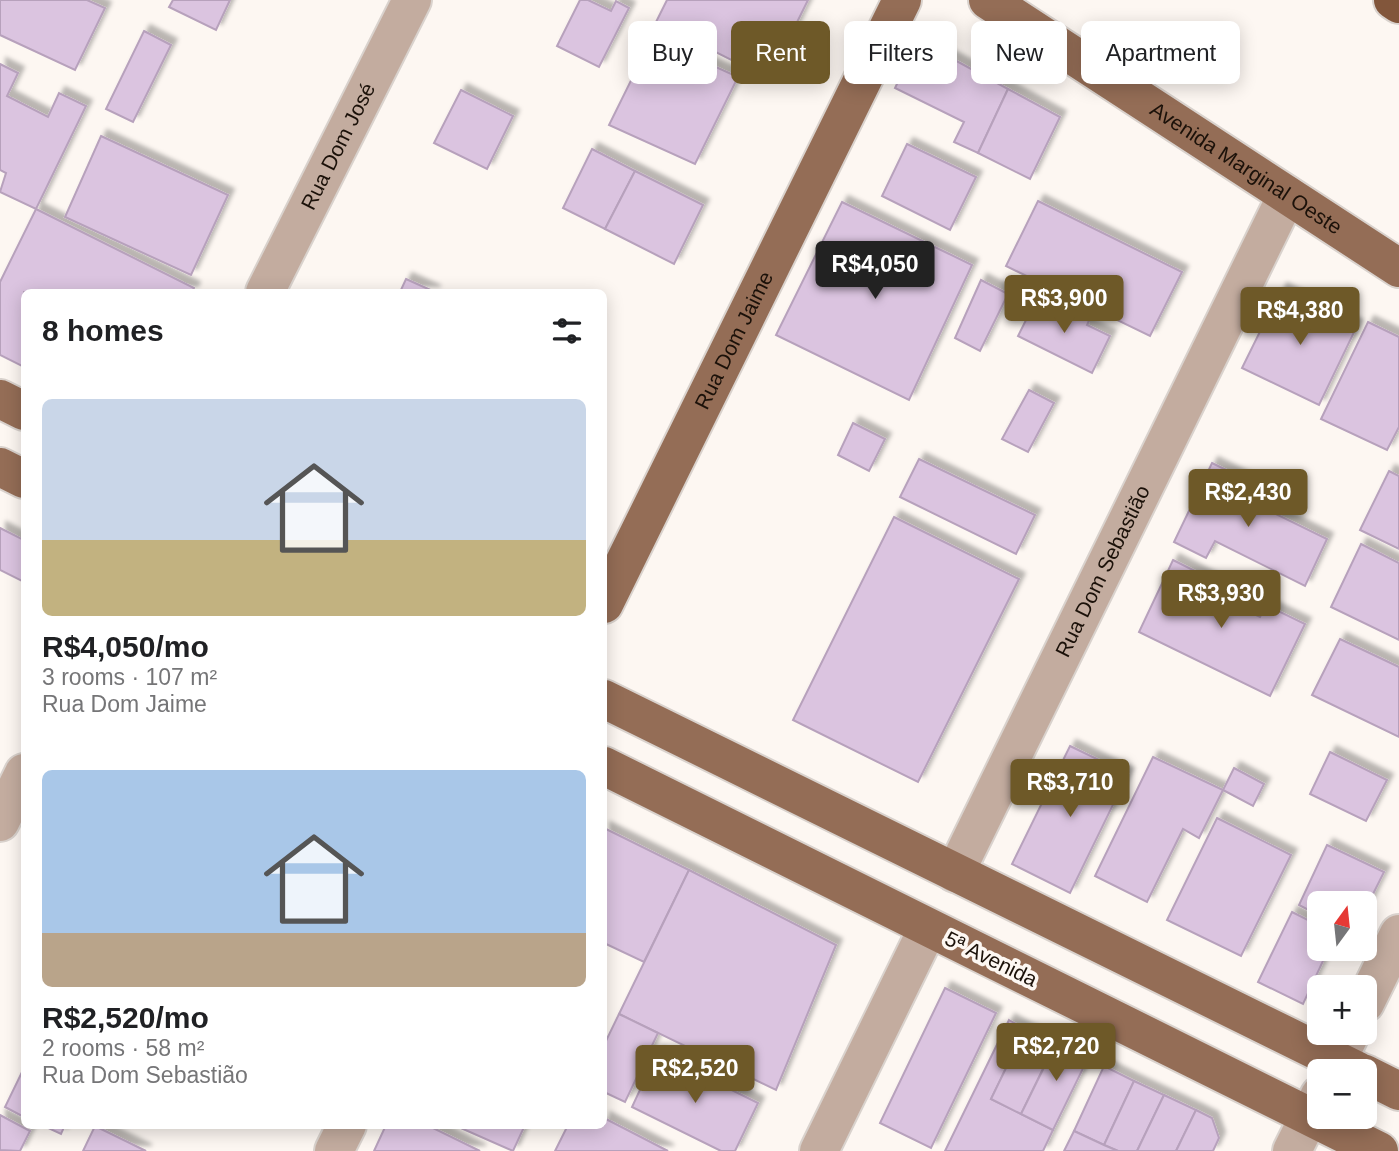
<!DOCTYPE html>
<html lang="en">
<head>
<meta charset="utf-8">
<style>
  :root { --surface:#fff; --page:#f6f6f6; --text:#202124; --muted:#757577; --accent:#6e5928 }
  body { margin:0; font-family:Helvetica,sans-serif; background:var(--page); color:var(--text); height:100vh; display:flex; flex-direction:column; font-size:26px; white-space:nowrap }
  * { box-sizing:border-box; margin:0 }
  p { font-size:23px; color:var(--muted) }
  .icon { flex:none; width:38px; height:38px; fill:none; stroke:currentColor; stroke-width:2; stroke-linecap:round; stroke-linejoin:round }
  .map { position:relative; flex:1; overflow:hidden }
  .details { position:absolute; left:21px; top:289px; width:586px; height:840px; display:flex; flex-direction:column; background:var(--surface); border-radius:10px; box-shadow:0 4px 18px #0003 }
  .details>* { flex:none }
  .guide { position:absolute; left:628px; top:21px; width:665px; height:63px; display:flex; gap:14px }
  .needle { width:46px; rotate:15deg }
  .controls { position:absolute; left:1307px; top:891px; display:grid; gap:14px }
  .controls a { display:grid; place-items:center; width:70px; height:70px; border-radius:10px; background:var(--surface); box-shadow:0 4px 18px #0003; font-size:35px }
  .price { position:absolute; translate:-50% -60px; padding:0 16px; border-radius:7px; background:var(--accent); color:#fff; font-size:23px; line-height:46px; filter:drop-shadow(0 2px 4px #0008) }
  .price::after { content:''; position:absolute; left:50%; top:42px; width:21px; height:16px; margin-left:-10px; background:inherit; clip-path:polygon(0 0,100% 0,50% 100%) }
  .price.selected { background:#222; color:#fff }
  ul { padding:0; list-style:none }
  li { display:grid; align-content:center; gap:14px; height:371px; padding:0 21px }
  li span { display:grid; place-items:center; height:217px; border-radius:10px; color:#555 }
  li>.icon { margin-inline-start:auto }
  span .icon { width:126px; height:126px; fill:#fffc; stroke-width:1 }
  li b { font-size:30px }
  h2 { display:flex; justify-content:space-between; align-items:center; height:84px; padding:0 21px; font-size:30px }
  .pill { padding:0 24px; border-radius:10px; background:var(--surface); box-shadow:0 4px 18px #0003; font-size:24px; line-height:63px }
  .pill.selected { background:var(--accent); color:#fff }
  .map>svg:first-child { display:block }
</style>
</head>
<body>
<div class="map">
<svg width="1399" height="1151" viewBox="0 0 1399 1151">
  <defs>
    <filter id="shadow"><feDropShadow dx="6" dy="-6" stdDeviation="2" flood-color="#0004"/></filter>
  </defs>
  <rect width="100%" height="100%" fill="#fdf7f2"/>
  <!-- building -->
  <g fill="#dbc4e0" stroke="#b7a1bc" stroke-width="2" filter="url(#shadow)">
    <polygon points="0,0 87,0 105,8 75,70 0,35"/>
    <polygon points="173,0 230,0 216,30 169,7"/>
    <polygon points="580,0 588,0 611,11 616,1 629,8 599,67 557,46"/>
    <polygon points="667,0 808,0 769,79 656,22"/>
    <polygon points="144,31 171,45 133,122 106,109"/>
    <polygon points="652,38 738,77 695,164 609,125"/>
    <polygon points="918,40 1008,89 978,153 954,142 964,122 895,88"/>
    <polygon points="0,64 18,73 7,96 48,117 59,93 86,106 36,209 0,192 6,173 0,170"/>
    <polygon points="1008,89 1060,117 1030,179 978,153"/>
    <polygon points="461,90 513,116 487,169 434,143"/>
    <polygon points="101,136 228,195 191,275 65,217"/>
    <polygon points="907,144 976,177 950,230 882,196"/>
    <polygon points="592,149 635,171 605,229 563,208"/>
    <polygon points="635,171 703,205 674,264 605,229"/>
    <polygon points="1038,201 1182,272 1150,336 1006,266"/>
    <polygon points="842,202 972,265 909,400 776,335"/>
    <polygon points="36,209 194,288 192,292 24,292 24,367 0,355 0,282"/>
    <polygon points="406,279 435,292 400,292"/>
    <polygon points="981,280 1008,294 980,351 955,338"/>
    <polygon points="1281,289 1357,326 1319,405 1242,368"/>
    <polygon points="1038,296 1089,321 1087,325 1110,336 1092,373 1018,336"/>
    <polygon points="1368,322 1399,337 1399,427 1387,450 1321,419"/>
    <polygon points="1029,390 1054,403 1028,452 1002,439"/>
    <polygon points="853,423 885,439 869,471 838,455"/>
    <polygon points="919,459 1035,515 1016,554 900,497"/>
    <polygon points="1212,463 1245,479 1237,495 1327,539 1305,586 1215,541 1206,558 1174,542"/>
    <polygon points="1389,471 1399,476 1399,549 1360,530"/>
    <polygon points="894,517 1019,579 918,782 793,720"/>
    <polygon points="0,528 24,540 24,582 0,570"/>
    <polygon points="1361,544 1399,563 1399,640 1331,607"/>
    <polygon points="1173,560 1219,583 1214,595 1260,617 1266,605 1305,624 1270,696 1139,632"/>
    <polygon points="1340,639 1399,667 1399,737 1312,695"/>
    <polygon points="1070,746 1128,774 1070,893 1012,864"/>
    <polygon points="1330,752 1387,780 1366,821 1310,794"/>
    <polygon points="1153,757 1223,790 1199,838 1183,829 1147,902 1095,876"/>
    <polygon points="1234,768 1264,784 1253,806 1223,790"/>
    <polygon points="1217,818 1291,855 1241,956 1167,920"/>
    <polygon points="604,828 689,870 644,962 604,943"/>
    <polygon points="1327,845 1384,872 1365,910 1365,903 1320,903 1320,916 1299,905"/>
    <polygon points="689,870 836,945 776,1090 619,1014"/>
    <polygon points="1292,912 1320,926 1320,948 1329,948 1303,1004 1258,982"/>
    <polygon points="945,988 996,1013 931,1148 880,1123"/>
    <polygon points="619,1014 658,1033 625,1102 604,1092 604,1045"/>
    <polygon points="1009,1020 1025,1029 991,1099 1053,1130 1043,1151 945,1151"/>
    <polygon points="1025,1029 1056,1042 1021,1114 991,1099"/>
    <polygon points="1059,1037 1091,1052 1053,1130 1021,1114"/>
    <polygon points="657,1053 758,1103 735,1151 721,1151 632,1107"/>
    <polygon points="1104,1066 1134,1081 1104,1145 1074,1131"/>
    <polygon points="24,1068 24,1117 5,1107"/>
    <polygon points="1134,1081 1164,1095 1137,1151 1118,1151 1104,1145"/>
    <polygon points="1164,1095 1196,1110 1176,1151 1137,1151"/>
    <polygon points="1196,1110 1212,1118 1219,1138 1213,1151 1176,1151"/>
    <polygon points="0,1115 30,1131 20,1151 0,1150"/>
    <polygon points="604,1118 668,1151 555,1151 568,1125 604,1125"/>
    <polygon points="42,1125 65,1125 61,1134"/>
    <polygon points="386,1125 427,1125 480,1151 374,1151"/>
    <polygon points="454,1125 525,1125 513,1151"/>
    <polygon points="95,1126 146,1151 83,1151"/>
    <polygon points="1074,1131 1104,1145 1118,1151 1064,1151"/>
  </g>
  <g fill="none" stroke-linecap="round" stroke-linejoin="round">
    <!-- minor casing -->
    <g stroke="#d9d2cd" stroke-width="42">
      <g id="minor">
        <path id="s1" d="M 955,873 L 1287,195"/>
        <polyline points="1365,1003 1399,934"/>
        <polyline points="1332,1071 1351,1032"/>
        <polyline points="334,1151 347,1125"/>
        <polyline points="819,1151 928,928"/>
        <polyline points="1292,1151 1320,1095"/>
      </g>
    </g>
    <!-- tertiary casing -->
    <g stroke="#d9d2cd" stroke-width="42">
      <g id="tertiary">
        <path id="s2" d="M 265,292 L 412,0"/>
        <polyline points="0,822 24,773"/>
      </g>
    </g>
    <!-- primary casing -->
    <g stroke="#d9d2cd" stroke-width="42">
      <g id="primary">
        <path id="s3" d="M 988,0 L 1399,268"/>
        <polyline points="0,399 24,411"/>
        <polyline points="0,467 24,479"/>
        <path id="s4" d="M 604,604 L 902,0"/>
        <polyline points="604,699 1358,1071"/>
        <polyline points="604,766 1379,1151"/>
        <polyline points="1365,1074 1399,1091"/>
      </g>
    </g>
    <!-- motorway casing -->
    <g stroke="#d9d2cd" stroke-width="42">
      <polyline id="motorway" points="1393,0 1399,4"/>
    </g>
    <!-- minor -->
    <use href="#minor" stroke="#c3ac9f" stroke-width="38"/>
    <!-- tertiary -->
    <use href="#tertiary" stroke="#c3ac9f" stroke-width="38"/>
    <!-- primary -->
    <use href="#primary" stroke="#946d56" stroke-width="38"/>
    <!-- motorway -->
    <use href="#motorway" stroke="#82563b" stroke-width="38"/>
  </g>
  <g text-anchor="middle" stroke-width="7" stroke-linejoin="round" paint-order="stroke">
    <!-- street labels -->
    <g font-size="21" fill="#1b1109" stroke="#fdf7f2">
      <text dy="7" stroke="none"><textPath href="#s2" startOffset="163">Rua Dom José</textPath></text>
      <text dy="7" stroke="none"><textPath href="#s3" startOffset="308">Avenida Marginal Oeste</textPath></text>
      <text dy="7" stroke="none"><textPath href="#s4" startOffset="294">Rua Dom Jaime</textPath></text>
      <text dy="7" stroke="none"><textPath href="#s1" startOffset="336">Rua Dom Sebastião</textPath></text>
      <text transform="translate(991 959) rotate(26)" y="7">5ª Avenida</text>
    </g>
  </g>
</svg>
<div class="controls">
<a><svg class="needle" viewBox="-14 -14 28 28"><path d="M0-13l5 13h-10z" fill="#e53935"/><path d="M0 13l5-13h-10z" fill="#757577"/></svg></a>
<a>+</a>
<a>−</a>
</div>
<b class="price selected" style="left:875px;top:301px">R$4,050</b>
<b class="price" style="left:1064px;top:335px">R$3,900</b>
<b class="price" style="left:1300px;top:347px">R$4,380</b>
<b class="price" style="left:1248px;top:529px">R$2,430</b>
<b class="price" style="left:1221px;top:630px">R$3,930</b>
<b class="price" style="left:1070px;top:819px">R$3,710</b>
<b class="price" style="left:1056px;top:1083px">R$2,720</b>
<b class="price" style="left:695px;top:1105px">R$2,520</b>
<div class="guide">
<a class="pill">Buy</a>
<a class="pill selected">Rent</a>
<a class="pill">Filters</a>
<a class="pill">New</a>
<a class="pill">Apartment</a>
</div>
<section class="details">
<h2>8 homes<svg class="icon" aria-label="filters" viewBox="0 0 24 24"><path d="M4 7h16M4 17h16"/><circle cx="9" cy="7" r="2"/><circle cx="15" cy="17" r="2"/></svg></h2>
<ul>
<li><span style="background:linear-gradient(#c9d6e8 65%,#c2b280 0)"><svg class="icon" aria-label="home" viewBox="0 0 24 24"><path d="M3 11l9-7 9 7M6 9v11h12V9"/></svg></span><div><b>R$4,050/mo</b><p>3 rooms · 107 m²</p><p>Rua Dom Jaime</p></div></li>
<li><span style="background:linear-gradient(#a9c7e8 75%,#b9a48a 0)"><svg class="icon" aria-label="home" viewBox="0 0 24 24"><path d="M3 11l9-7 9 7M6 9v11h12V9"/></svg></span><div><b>R$2,520/mo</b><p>2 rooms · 58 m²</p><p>Rua Dom Sebastião</p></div></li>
</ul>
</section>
</div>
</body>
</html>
